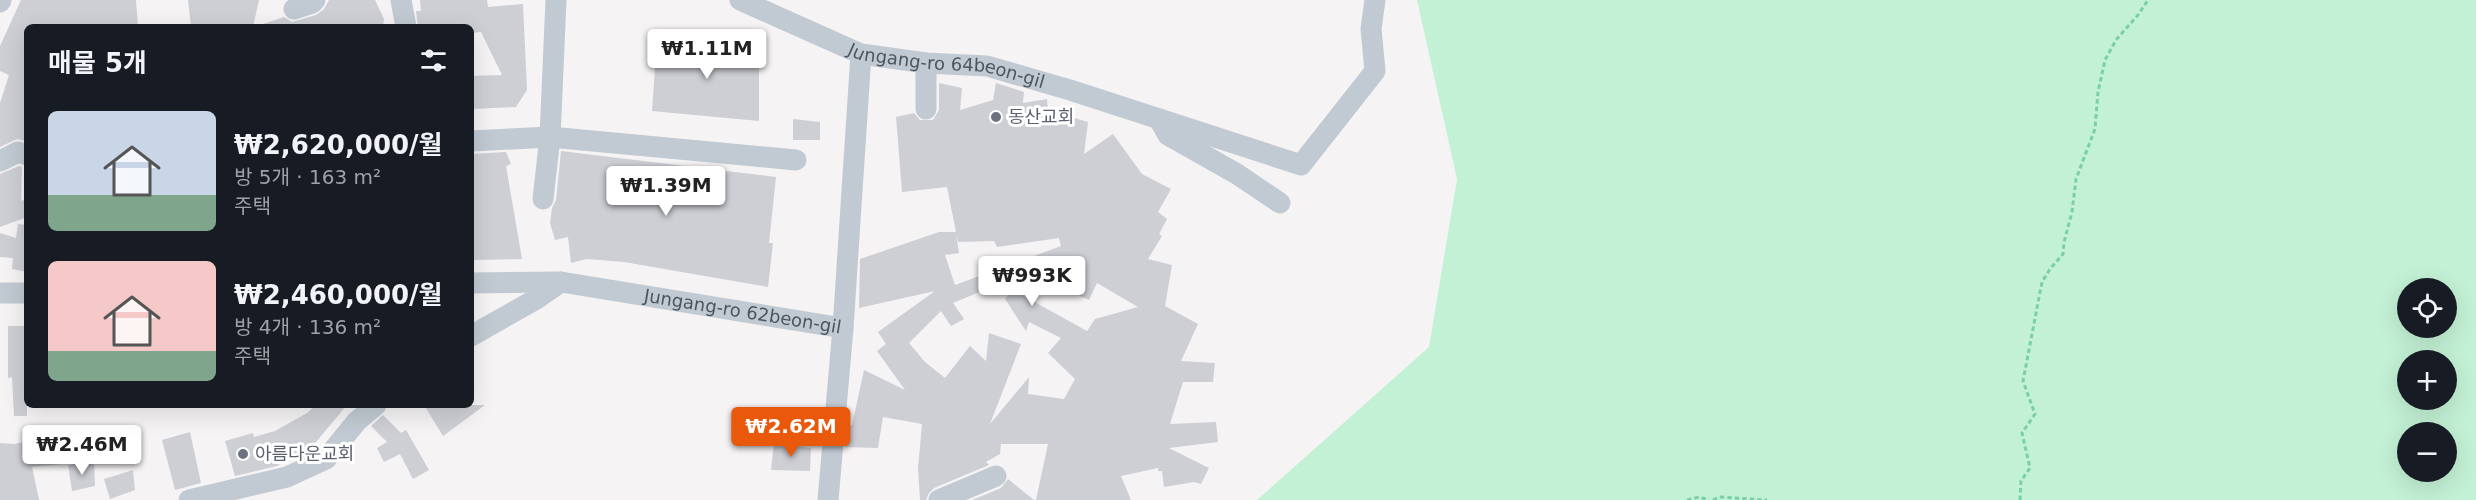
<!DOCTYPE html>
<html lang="ko">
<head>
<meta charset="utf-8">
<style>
  :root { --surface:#171b24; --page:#242831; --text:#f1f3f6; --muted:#9ea1a6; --accent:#ea580c }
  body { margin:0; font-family:"DejaVu Sans","Noto Sans KR",sans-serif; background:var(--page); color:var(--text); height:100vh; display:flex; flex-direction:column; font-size:22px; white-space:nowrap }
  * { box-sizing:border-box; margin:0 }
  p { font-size:20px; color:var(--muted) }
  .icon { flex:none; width:33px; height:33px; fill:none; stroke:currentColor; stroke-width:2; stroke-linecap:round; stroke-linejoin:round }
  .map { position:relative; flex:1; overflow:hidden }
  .side { position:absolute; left:24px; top:24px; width:450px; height:384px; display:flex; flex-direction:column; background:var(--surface); border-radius:9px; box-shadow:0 6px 24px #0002 }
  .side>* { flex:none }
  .fabs { position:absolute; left:2397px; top:278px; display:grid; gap:12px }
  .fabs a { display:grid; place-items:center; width:60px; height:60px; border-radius:50%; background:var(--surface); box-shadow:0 6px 24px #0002; font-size:30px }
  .price { position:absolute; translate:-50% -51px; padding:0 14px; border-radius:6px; background:#fff; color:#222; font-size:20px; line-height:39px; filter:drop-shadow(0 2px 3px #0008) }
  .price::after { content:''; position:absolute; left:50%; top:36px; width:18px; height:14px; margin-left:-9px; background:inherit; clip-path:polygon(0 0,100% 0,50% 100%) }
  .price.selected { background:var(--accent); color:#fff }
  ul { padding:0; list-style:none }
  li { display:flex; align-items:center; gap:18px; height:150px; padding:0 24px }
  li span { display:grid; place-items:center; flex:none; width:168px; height:120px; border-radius:9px; color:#555 }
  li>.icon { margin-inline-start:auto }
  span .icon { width:72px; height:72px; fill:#fffc; stroke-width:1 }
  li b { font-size:26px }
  h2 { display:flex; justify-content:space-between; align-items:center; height:72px; padding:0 24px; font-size:26px }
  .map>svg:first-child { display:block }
</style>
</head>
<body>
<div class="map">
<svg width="2476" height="500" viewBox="0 0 2476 500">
  <rect width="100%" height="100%" fill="#f5f3f3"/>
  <!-- green -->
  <path fill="#c3f1d5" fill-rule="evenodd" d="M 1417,0 L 2476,0 L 2476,500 L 1257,500 L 1429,347 L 1457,179 ZM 2408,288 L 2446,288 L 2446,327 L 2408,327 ZM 2408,360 L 2446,360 L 2446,399 L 2408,399 ZM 2408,432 L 2446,432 L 2446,471 L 2408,471 Z"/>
  <!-- building -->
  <g fill="#cdcfd5" fill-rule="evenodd">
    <polygon points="21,0 136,0 138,27 27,27 27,94 24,111 27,111 26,141 17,139 0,147 0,103 9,75 0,71 0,46"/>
    <polygon points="188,0 259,0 253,27 191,27"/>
    <polygon points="329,0 375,0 384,19 383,27 264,27 263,24 284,17 292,22 316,15 324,9"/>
    <polygon points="420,0 487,0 488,7 523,4 527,90 516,107 471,109 471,76 502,75 481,32 471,33 471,27 418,27 416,11 421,11"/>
    <polygon points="657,39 759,47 759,121 652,111"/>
    <path d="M 939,83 L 962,88 L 960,110 L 993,100 L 996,83 L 1024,92 L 1023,103 L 1047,99 L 1048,110 L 1088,122 L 1084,154 L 1113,134 L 1142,174 L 1171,189 L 1158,212 L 1167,219 L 1159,234 L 1162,236 L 1148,259 L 1172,265 L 1165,306 L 1198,324 L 1181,361 L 1215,363 L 1213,382 L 1183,382 L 1170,424 L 1216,422 L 1218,442 L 1169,448 L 1209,468 L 1201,484 L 1194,482 L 1164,487 L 1162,471 L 1158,471 L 1158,468 L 1121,476 L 1131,500 L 1036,500 L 1048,444 L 1001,444 L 1000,454 L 986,462 L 989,465 L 934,488 L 929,493 L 926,500 L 920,500 L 918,468 L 922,424 L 883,417 L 878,448 L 845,447 L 847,425 L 852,425 L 864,370 L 905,390 L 877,351 L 886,344 L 878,332 L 935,291 L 859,308 L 860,259 L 939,232 L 956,232 L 947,187 L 902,192 L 896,117 L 914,113 L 920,120 L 933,120 L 939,110 ZM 956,233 L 958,242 L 994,241 L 997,247 L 1059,238 L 1061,246 L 1010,265 L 1089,300 L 1097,283 L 1138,307 L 1095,319 L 1087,331 L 1013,290 L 1005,299 L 1026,331 L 1029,322 L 1061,338 L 1048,353 L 1075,379 L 1064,399 L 1028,394 L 1029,377 L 990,424 L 1021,344 L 989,333 L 986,361 L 970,346 L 945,378 L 925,362 L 909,343 L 941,311 L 951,326 L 964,319 L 953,303 L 1001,283 L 985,274 L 955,285 L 945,255 L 959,253 Z"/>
    <polygon points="793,119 820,122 820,140 793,140"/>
    <polygon points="561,151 776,177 769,243 773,243 768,287 624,262 587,259 571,263 568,237 555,240 550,223 552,208 556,200"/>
    <polygon points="506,152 511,164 506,166 522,259 471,260 471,154"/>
    <polygon points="19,166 22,167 21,201 27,199 27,217 0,227 0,174"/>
    <polygon points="18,224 27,225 27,272 12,269 13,258 0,257 0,233 16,238"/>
    <polygon points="8,326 27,326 27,416 14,416 12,377 8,378"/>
    <polygon points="316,405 347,405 316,442 277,466 235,476 225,441 253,433 254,437 275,431 307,413"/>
    <polygon points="424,405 485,405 443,436"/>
    <polygon points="383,415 401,433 406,430 429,470 413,479 400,454 384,462 377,448 387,442 371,426"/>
    <polygon points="190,432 201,483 175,490 162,440"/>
    <polygon points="60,433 62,464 32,467 39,500 0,500 0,443 15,444"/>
    <polygon points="774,443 811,448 810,471 771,470"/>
    <polygon points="94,461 95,486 72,491 68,465"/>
    <polygon points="133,470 135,490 110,499 104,479"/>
    <polygon points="1008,479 1034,500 972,500 1001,488"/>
  </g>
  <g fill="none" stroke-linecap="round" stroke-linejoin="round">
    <!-- path -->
    <g stroke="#7ad0a6" stroke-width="3" stroke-dasharray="4.5 3" stroke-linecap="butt">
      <polyline points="1687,500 1699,497 1709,500"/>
      <polyline points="1713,500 1719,497 1767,500"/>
      <polyline points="2020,500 2021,481 2030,468 2022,433 2035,414 2023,381 2042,282 2050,269 2063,254 2064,242 2072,212 2076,179 2095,129 2098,92 2105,60 2116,40 2138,15 2148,0"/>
    </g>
    <!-- minor -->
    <g stroke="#c1cad2" stroke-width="21">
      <polyline points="401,0 406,27"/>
      <path id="s1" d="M 740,0 L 861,54 L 926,63 L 987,66 L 1070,90 L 1301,165 L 1375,71 L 1371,29 L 1375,0"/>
      <polyline points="0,2 1,0"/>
      <polyline points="294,9 312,3 315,0"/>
      <polyline points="926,109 926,63"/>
      <polyline points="1159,119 1168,135 1237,174 1280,203"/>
      <polyline points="471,141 550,137 796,160"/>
      <polyline points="0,161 18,152 27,155"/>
      <polyline points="543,199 550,137 556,0"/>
      <path id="s2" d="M 471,283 L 561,282 L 843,328 L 828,500"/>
      <polyline points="0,293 27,293"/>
      <polyline points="843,328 861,54"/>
      <polyline points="471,336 538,298 561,282"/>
      <polyline points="189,500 287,477 326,459 357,421 376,405"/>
      <polyline points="939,500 996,476"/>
    </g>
  </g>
  <!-- markers -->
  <g fill="#6b7280" stroke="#fff" stroke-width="2">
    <circle cx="996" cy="117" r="6"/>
    <circle cx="243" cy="454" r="6"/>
  </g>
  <g text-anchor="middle" stroke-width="6" stroke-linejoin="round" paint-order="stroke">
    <!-- street labels -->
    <g font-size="18" fill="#4a5661" stroke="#fff">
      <text dy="6" stroke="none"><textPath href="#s1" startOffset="219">Jungang-ro 64beon-gil</textPath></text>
      <text dy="6" stroke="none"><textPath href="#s2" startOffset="274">Jungang-ro 62beon-gil</textPath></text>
    </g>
    <!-- worship labels -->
    <g font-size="18" fill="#5b616d" stroke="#fff" text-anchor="start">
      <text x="1008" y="123">동산교회</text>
      <text x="255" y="460">아름다운교회</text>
    </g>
  </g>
</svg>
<div class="fabs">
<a><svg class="icon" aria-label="locate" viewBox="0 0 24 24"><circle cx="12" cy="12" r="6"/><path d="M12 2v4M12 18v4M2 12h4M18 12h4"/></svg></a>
<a>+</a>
<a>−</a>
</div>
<b class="price" style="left:707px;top:80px">₩1.11M</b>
<b class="price" style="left:666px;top:217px">₩1.39M</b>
<b class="price" style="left:1032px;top:307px">₩993K</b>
<b class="price selected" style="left:791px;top:458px">₩2.62M</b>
<b class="price" style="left:82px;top:476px">₩2.46M</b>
<section class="side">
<h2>매물 5개<svg class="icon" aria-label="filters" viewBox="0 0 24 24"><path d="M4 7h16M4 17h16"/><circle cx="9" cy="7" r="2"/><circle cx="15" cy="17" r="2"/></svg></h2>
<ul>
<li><span style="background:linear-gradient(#c9d6e8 70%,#7fa58c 0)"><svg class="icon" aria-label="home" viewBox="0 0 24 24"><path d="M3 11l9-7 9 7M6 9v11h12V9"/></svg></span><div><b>₩2,620,000/월</b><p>방 5개 · 163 m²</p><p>주택</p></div></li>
<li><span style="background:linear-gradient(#f6c9c9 75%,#7fa58c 0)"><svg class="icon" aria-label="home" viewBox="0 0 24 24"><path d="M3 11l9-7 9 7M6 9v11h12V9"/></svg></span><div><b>₩2,460,000/월</b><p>방 4개 · 136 m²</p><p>주택</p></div></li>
</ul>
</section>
</div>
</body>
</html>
